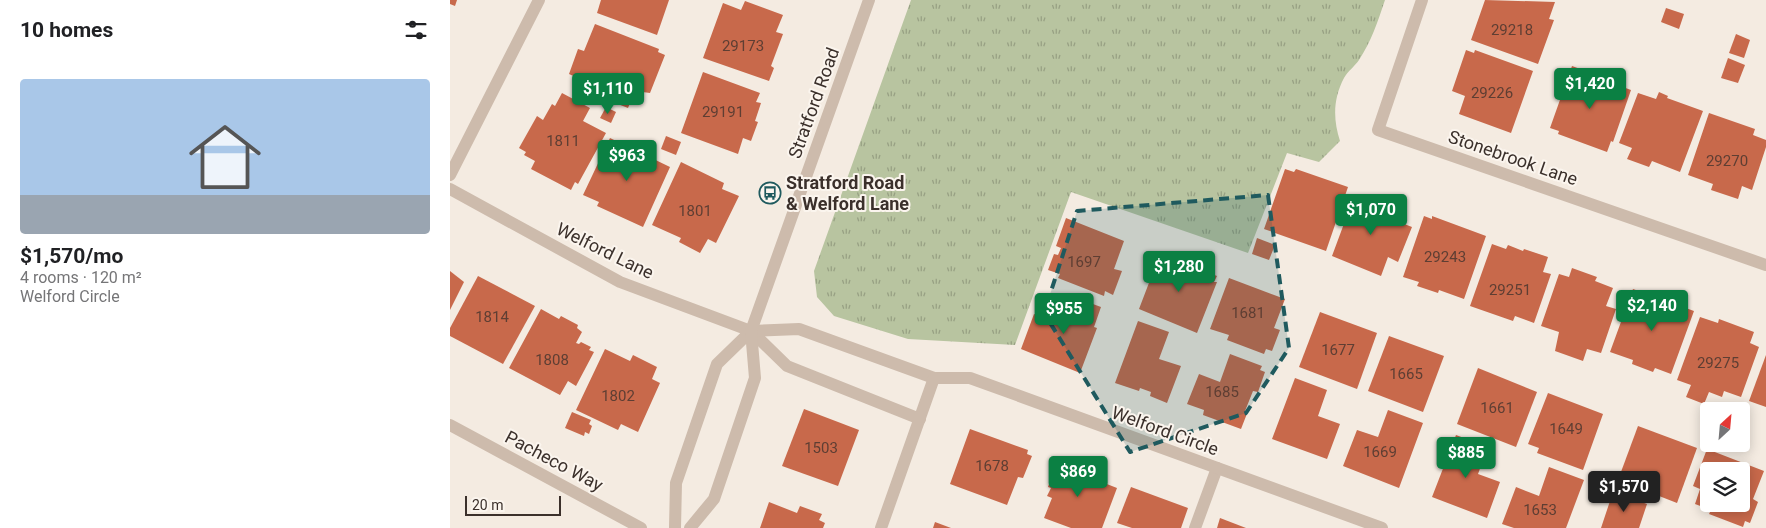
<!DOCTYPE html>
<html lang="en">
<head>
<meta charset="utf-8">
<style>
  :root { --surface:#fff; --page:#f6f6f6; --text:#202124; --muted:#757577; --accent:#0b8043 }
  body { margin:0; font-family:Roboto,sans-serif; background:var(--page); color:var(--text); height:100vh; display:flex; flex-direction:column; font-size:19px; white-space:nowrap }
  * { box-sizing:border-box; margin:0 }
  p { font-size:16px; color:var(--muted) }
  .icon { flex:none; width:28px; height:28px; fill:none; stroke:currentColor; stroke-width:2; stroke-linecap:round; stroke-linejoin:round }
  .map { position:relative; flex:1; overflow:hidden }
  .drawer { display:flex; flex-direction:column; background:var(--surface); width:450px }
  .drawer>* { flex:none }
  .needle { width:32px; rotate:26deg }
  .tools { position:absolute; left:1250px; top:402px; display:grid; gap:10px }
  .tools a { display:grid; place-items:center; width:50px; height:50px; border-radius:5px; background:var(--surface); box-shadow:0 2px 12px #0003; font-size:25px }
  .scale { position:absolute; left:15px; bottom:12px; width:96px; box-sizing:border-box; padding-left:5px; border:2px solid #3b302b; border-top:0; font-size:14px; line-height:18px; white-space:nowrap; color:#3b302b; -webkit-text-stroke:4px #fbf5ee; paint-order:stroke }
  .price { position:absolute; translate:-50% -42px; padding:0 11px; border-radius:5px; background:var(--accent); color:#fff; font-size:16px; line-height:32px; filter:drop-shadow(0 1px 2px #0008) }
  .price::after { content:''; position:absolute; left:50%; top:30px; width:15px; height:11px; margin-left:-8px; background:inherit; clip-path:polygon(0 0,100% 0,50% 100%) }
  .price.on { background:#222; color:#fff }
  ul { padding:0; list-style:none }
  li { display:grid; align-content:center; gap:10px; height:265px; padding:0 20px }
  li span { display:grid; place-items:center; height:155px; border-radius:5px; color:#555 }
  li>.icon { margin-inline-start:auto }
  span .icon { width:90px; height:90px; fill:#fffc; stroke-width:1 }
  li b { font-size:21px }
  h2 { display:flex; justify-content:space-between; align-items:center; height:60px; padding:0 20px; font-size:21px }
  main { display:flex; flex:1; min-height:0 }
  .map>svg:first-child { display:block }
</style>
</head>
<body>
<main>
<section class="drawer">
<h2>10 homes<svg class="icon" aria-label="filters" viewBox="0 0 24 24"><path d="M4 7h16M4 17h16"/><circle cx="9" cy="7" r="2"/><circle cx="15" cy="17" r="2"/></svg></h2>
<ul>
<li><span style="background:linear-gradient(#a9c7e8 75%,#9aa5b1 0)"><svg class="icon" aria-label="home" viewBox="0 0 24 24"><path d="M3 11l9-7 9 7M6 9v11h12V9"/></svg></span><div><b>$1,570/mo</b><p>4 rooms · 120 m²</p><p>Welford Circle</p></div></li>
</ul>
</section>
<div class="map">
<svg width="1316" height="528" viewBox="0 0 1316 528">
  <defs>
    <pattern id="grass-tufts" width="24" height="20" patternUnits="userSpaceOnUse" patternTransform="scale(1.25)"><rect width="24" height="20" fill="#b8c4a0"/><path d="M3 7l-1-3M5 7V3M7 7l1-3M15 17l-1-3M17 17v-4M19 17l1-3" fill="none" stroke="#97a083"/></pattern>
  </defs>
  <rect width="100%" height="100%" fill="#f4ebe1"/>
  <!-- grass -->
  <path fill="url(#grass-tufts)" d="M 461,0 L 935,0 C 928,21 921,42 909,60 C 905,66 898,71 894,78 C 883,99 883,119 890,141 L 869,162 L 837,153 L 798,253 L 621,192 L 565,345 L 458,339 L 384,316 L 367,297 L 364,271 Z"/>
  <!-- building -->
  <g fill="#c8694b" fill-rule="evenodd">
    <polygon points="0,0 7,0 5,6 0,4"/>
    <polygon points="151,0 219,0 207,35 147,13"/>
    <polygon points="1035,0 1105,2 1099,19 1104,20 1088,64 1021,40"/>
    <polygon points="295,1 333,15 326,32 333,34 321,66 324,68 319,81 253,58 273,3 291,10"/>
    <polygon points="1216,8 1234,14 1229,29 1211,22"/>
    <polygon points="145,24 209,49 208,52 215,55 200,93 185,91 178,108 127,88 130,79 119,74 128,49 134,51"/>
    <polygon points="1286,34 1300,40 1294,58 1279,53"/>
    <polygon points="1016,50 1024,53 1025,50 1083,71 1061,133 1009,114 1015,96 1002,91"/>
    <polygon points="1278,58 1295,65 1288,83 1271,78"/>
    <polygon points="1122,66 1144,74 1143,76 1181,90 1163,142 1161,141 1157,152 1108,134 1109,131 1100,128"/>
    <polygon points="253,72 310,93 306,102 311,103 305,121 308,122 301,141 293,138 288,154 231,133"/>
    <polygon points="1209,92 1218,96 1217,98 1253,111 1230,172 1202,161 1199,167 1177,159 1182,148 1169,143 1188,93 1206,99"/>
    <polygon points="112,93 140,108 133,121 156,133 128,184 125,182 121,190 81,169 85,161 74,155 76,152 69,148 87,116 93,120 102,104 105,106"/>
    <polygon points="156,107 166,112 161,123 150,118"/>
    <polygon points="1259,113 1305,129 1303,135 1316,140 1316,147 1302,190 1292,186 1288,199 1261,190 1263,184 1238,175"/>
    <polygon points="216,136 231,142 226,155 211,149"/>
    <polygon points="160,138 220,167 193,227 147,206 149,202 133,195"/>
    <polygon points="231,162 274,183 272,189 289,196 266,243 258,239 250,253 229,242 231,238 202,225"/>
    <polygon points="835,169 844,172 846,169 898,187 876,251 814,229"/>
    <polygon points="905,194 948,211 944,220 962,227 948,262 938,257 931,276 882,256"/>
    <polygon points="974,216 982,219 982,216 1036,236 1014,299 989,290 988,293 967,286 969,282 953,277"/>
    <polygon points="616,218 674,241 664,269 672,271 663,295 655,291 654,296 608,278 610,274 598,270 604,254 608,255 611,248 606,246"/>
    <polygon points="807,238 825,245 819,260 802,254"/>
    <polygon points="1042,244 1056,249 1058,245 1073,251 1074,249 1098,257 1093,272 1101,274 1084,323 1065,316 1063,321 1020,306"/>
    <polygon points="710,254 767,276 764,282 767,282 747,333 689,309"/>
    <polygon points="1122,268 1147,277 1145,281 1163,288 1156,306 1166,309 1151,353 1137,349 1133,361 1105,351 1109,332 1091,326 1109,274 1119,277"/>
    <polygon points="0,271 14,282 0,310"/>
    <polygon points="28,276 85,306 53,364 0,336 0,328"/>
    <polygon points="779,278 835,299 824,328 830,330 822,351 816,349 814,354 777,340 779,335 760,329"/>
    <polygon points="1183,289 1244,311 1221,374 1205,368 1203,372 1182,364 1183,360 1160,352"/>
    <polygon points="621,296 651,307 644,327 647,328 630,373 571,349 584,314 610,324"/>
    <polygon points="91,309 109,319 111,316 128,325 127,328 132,332 126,343 129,344 131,342 141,347 139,350 144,352 126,386 118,381 110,395 59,368"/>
    <polygon points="870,312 927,333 907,389 849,367"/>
    <polygon points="1250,317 1268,323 1269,319 1304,332 1300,343 1309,347 1291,397 1274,391 1272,397 1259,392 1254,404 1236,397 1241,385 1227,380"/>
    <polygon points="688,321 719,332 709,359 731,366 717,403 700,396 701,392 690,388 689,391 665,383"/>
    <polygon points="939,336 994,356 973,412 918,391"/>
    <polygon points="155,349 180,361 183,355 207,367 202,379 210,383 188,432 171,424 168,430 126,410"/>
    <polygon points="780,354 812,366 810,370 815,372 808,392 803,391 795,411 798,411 791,429 753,415 754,410 737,404 749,374 770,382"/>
    <polygon points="1316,355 1316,407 1299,401"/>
    <polygon points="1028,368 1087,392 1066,447 1007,424"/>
    <polygon points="845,378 877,390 868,416 890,424 877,459 822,439"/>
    <polygon points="1098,393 1153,414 1133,470 1087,453 1089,448 1078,444"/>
    <polygon points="354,409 409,430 388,486 332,466"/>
    <polygon points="938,410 973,423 949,488 893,466 907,430 928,437"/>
    <polygon points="122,412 141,420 139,424 142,426 139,434 135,432 134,436 115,428"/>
    <polygon points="1188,426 1247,448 1227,503 1168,480"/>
    <polygon points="520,429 578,450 577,454 582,456 573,478 568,477 557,505 500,484"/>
    <polygon points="1006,435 1038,447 1028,474 1050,482 1037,518 982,497"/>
    <path d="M 1257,449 L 1314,471 L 1303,499 L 1308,502 L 1300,523 L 1295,521 L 1293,527 L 1259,514 L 1261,510 L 1245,504 L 1250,489 L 1243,486 ZM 1259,471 L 1291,471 L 1291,504 L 1259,504 Z"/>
    <polygon points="611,461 646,474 644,479 667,488 652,528 621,528 594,518 602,498 597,496 601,488 598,487 606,463 609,464"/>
    <polygon points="1099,467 1134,480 1116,528 1064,528 1052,524 1066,487 1089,496"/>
    <polygon points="681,487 738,508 731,528 682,528 667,523"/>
    <polygon points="1163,492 1197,504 1189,528 1151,528"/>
    <polygon points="319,502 347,513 350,506 372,514 369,520 375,523 373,528 310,528"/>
    <polygon points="770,518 796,528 767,528"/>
    <polygon points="485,522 501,528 483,528"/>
  </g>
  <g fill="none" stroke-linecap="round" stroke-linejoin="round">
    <!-- service -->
    <polyline stroke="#cdbbac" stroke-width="12" points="745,528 767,468"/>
    <!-- minor -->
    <g stroke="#cdbbac" stroke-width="12">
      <polyline points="972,0 928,130 1316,265"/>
      <polyline points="0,175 89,0"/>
      <polyline points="0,189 170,282 301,331 337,366 470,419"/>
      <polyline points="301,331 349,329 484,378 520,378 932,528"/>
      <polyline points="0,425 191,528"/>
      <polyline points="225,528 226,483 267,364 301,331"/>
      <polyline points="240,528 264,499 305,378 301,331 419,0"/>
      <polyline points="431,528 484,378"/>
    </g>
  </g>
  <!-- marked area -->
  <path fill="#1f5a5e" fill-opacity="0.2" stroke="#1f5a5e" stroke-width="4" stroke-dasharray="10 6" stroke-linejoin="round" d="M 818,195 L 839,348 L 796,413 L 680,452 L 594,313 L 627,211 Z"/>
  <!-- icons -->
  <defs>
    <g id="bus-ring" transform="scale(1.125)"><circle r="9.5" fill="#fbf5ee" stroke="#1f5a5e" stroke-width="1.5"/><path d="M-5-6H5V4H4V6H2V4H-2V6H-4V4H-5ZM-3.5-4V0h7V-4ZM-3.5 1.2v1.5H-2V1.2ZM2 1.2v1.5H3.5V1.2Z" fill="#1f5a5e"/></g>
  </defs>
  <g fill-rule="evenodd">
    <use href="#bus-ring" x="320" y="193"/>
  </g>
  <g text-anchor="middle" stroke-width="4" stroke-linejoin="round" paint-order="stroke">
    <!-- number labels -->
    <g font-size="15" fill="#5e3e33">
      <text x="1062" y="35">29218</text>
      <text x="293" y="51">29173</text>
      <text x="1042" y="98">29226</text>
      <text x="273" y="117">29191</text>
      <text x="113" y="146">1811</text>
      <text x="1277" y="166">29270</text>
      <text x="245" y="216">1801</text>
      <text x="995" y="262">29243</text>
      <text x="634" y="267">1697</text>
      <text x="1060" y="295">29251</text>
      <text x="798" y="318">1681</text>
      <text x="42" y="322">1814</text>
      <text x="888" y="355">1677</text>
      <text x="102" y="365">1808</text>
      <text x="1268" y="368">29275</text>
      <text x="956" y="379">1665</text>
      <text x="772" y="397">1685</text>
      <text x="168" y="401">1802</text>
      <text x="1047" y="413">1661</text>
      <text x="1116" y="434">1649</text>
      <text x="371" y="453">1503</text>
      <text x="930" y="457">1669</text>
      <text x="542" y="471">1678</text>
      <text x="1090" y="515">1653</text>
    </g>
    <!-- street labels -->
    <g font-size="18" fill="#3b302b" stroke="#fbf5ee">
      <text transform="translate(364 103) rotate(-70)" y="6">Stratford Road</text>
      <text transform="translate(1063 158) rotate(19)" y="6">Stonebrook Lane</text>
      <text transform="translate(155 251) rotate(26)" y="6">Welford Lane</text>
      <text transform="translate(715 431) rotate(20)" y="6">Welford Circle</text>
      <text transform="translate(104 461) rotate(28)" y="6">Pacheco Way</text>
    </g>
    <!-- poi labels -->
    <g font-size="18" font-weight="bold" fill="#3b302b" stroke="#fbf5ee" text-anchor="start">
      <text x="336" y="189">Stratford Road<tspan x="336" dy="21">&amp; Welford Lane</tspan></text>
    </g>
  </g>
</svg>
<div class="tools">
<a><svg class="needle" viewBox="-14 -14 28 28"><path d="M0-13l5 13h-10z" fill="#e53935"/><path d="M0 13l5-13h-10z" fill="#757577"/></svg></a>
<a><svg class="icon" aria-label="layers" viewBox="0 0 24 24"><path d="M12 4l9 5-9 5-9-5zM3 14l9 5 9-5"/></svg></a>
</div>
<div class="scale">20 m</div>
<b class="price" style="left:1140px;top:110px">$1,420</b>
<b class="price" style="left:158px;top:115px">$1,110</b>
<b class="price" style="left:177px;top:182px">$963</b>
<b class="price" style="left:921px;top:236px">$1,070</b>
<b class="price" style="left:729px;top:293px">$1,280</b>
<b class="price" style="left:1202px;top:332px">$2,140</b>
<b class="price" style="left:614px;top:335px">$955</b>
<b class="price" style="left:1016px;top:479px">$885</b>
<b class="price" style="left:628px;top:498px">$869</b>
<b class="price on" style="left:1174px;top:513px">$1,570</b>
</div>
</main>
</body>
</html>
